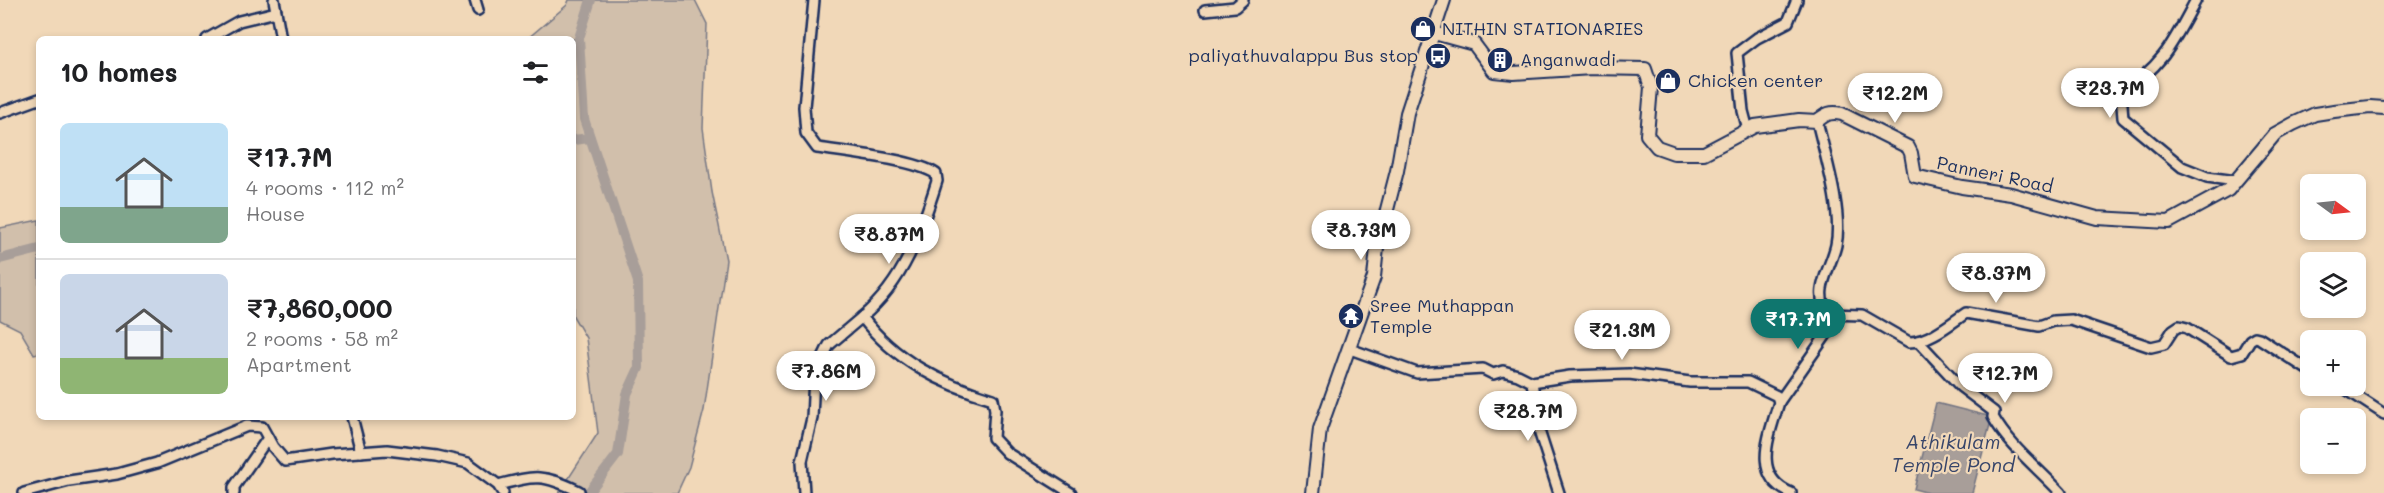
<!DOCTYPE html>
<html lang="en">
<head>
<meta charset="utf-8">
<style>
  :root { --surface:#fff; --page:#f6f6f6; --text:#202124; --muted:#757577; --line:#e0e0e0; --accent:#0f766e }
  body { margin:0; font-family:Mali,sans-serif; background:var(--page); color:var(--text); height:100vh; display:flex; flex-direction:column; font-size:22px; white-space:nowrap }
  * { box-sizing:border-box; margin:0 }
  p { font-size:20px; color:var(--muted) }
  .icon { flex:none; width:33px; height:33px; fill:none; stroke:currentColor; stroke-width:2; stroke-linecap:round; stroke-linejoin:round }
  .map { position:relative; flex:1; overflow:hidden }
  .side { position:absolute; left:36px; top:36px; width:540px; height:384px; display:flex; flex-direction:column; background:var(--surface); border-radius:9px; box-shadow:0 3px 9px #0003 }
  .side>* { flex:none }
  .needle { width:39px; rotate:105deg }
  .tools { position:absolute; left:2300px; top:174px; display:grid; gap:12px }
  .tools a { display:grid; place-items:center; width:66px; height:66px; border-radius:9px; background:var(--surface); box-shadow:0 3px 9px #0003; font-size:30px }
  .price { position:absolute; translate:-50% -51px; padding:0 14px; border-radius:21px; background:#fff; color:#222; font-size:20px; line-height:39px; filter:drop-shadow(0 2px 3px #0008) }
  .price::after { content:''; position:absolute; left:50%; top:36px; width:18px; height:14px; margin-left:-9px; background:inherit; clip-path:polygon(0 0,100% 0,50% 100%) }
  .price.selected { background:var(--accent); color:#fff }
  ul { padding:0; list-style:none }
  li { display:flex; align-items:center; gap:18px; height:150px; padding:0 24px }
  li+li { border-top:2px solid var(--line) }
  li span { display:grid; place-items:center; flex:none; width:168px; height:120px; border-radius:9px; color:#555 }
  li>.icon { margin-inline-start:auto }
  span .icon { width:72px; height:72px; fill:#fffc; stroke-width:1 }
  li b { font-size:26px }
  h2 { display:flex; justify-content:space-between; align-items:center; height:72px; padding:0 24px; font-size:26px }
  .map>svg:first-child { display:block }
</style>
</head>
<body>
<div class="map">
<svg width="2384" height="493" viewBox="0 0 2384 493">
  <rect width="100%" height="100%" fill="#f1d8b8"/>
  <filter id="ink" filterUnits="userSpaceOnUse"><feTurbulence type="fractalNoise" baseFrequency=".0167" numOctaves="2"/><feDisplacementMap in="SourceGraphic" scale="12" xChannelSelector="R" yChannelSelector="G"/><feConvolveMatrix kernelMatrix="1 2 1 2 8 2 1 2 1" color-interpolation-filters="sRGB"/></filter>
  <g filter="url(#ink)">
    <!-- green -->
    <g fill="#d1bfab" stroke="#767784" stroke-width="1.5">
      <polygon points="569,0 695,0 707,24 703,128 712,192 726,260 704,410 689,467 677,493 559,493 598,433 586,338 573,316 573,39 527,39 567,5"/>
      <polygon points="39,220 39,353 34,354 20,330 0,320 0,228"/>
    </g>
    <!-- water -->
    <polygon fill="#a89e99" stroke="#707281" stroke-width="1.5" points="1936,403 1992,417 1972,493 1929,493 1914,489"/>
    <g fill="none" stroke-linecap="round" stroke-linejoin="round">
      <!-- canal -->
      <g stroke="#a89e99" stroke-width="10">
        <polyline points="573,140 590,138"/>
        <polyline points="0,259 39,249"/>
        <polyline points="588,493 618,454 627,394 639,368 638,282 584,119 579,38 591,0"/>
      </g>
      <!-- street casing -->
      <g stroke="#1b2f5e" stroke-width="14">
        <g id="street">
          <polyline points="274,0 281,39"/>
          <polyline points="475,0 478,10"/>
          <path d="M 814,0 L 804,107 L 806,133 L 817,148 C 844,152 917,160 936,174 L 937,181 C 921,232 904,282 862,317 C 895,361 942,384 993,399 L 995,410 L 993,438 L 1007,453 L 1071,493"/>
          <path d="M 2196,0 C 2174,41 2163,67 2121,92 L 2123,118 L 2182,167 L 2207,177 L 2236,181"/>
          <polyline points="1205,10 1235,7 1243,0"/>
          <polyline points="207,39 239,21 276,12"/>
          <polyline points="0,113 39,99"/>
          <path d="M 1817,121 C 1825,155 1843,212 1836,245 C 1831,268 1811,293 1829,314 L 1862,315 L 1909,342 C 1928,342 1950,324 1966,313 L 2039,326 L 2053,321 L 2071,320 L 2151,347 L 2164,344 L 2173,330 L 2179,326 L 2187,328 L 2231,356 L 2242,353 L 2250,340 L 2255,337 L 2259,338 L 2310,371"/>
          <polyline points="1748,130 1743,111 1737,53 1757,38 1788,22 1797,0"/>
          <path d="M 1918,341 L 1961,387 L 1994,412 L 1993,417 C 2010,447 2038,468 2061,493"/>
          <path d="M 1350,349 L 1417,373 L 1483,369 L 1493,374 L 1503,371 L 1518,375 L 1532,382 L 1570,376 L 1629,374 L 1690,382 L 1748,382 L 1777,396 L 1779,402 C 1770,434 1750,476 1791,493"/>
          <polyline points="1532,382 1540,434 1559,493"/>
          <polyline points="2341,386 2384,414"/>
          <polyline points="1779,402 1840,315"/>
          <polyline points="352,417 361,452"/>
          <path d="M 498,485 C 537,475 542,474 579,491"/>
          <polyline points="24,493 69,481 117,474 157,463 247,426 262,427 273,447 285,461 332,454 387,450 437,456 468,463 498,485 503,493"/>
          <polyline points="234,493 234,487 268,438"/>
          <polyline points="804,493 802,461 812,418 814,376 829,345 862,317"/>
        </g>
      </g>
      <!-- secondary casing -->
      <g stroke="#1b2f5e" stroke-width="16">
        <g id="secondary">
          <path d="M 1434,33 L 1474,44 L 1494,71 L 1514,73 L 1592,68 L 1645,69 L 1651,87 L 1647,135 L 1657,147 L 1674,153 L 1704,153 L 1755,126 L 1799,120 L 1817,121 C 1826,114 1831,111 1842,114 L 1908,147 L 1911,153 L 1915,176 L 1962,187 L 2011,194 L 2097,218 L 2169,222 L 2228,190 L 2275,134 L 2293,124 L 2315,114 L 2334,111 L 2370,107 L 2384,108"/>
          <polyline points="1313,493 1320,429 1374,277 1377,248 1397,171 1407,113 1444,0"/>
        </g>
      </g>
      <!-- street -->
      <use href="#street" stroke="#f1d8b8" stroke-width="9"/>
      <!-- secondary -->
      <use href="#secondary" stroke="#f1d8b8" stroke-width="12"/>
    </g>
  </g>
  <!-- icons -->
  <defs>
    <g id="shop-disc" transform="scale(1.35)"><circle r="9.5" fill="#1b2f5e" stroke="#f1d8b8"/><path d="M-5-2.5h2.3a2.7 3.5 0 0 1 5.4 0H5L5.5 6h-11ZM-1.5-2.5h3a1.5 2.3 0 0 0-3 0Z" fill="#fff"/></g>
    <g id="bus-disc" transform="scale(1.35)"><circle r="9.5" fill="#1b2f5e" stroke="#f1d8b8"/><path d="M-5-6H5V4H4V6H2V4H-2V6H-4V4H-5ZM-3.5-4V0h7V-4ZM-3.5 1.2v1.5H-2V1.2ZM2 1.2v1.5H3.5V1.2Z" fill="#fff"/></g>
    <g id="building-disc" transform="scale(1.35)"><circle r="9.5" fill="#1b2f5e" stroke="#f1d8b8"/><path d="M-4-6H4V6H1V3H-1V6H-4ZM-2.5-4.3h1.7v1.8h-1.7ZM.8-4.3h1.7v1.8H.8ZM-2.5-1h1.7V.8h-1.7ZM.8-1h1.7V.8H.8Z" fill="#fff"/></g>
    <g id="temple-disc" transform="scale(1.35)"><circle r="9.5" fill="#1b2f5e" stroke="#f1d8b8"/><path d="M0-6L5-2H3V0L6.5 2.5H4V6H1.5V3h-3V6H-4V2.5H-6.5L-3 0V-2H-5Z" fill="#fff"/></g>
  </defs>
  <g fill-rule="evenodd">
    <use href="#shop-disc" x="1423" y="29"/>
    <use href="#bus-disc" x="1438" y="56"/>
    <use href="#building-disc" x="1500" y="60"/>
    <use href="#shop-disc" x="1668" y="81"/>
    <use href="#temple-disc" x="1351" y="316"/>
  </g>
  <g text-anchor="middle" stroke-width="4.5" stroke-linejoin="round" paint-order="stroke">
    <!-- poi labels -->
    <g font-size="18" fill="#1b2f5e" stroke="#f1d8b8" text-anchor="start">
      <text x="1442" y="35">NITHIN STATIONARIES</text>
      <text x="1418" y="62" text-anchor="end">paliyathuvalappu Bus stop</text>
      <text x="1520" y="66">Anganwadi</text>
      <text x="1688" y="87">Chicken center</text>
      <text x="1370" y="312">Sree Muthappan<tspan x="1370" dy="21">Temple</tspan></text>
    </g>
    <!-- street labels -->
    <g font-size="18" fill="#1b2f5e" stroke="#f1d8b8">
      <text transform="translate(1995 175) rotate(12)" y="6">Panneri Road</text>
    </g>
    <!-- water labels -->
    <g font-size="20" font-style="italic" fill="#37456a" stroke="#f1d8b8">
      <text x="1953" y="449">Athikulam<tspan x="1953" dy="23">Temple Pond</tspan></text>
    </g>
  </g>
</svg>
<div class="tools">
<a><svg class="needle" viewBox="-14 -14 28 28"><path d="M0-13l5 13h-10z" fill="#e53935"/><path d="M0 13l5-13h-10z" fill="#757577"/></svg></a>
<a><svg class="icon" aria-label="layers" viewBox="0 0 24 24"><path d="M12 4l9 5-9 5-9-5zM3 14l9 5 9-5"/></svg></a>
<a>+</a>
<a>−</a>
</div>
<b class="price" style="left:2110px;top:119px">₹23.7M</b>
<b class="price" style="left:1895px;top:124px">₹12.2M</b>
<b class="price" style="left:1361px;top:261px">₹8.73M</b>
<b class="price" style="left:889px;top:265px">₹8.87M</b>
<b class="price" style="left:1996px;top:304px">₹8.37M</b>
<b class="price selected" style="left:1798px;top:350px">₹17.7M</b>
<b class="price" style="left:1622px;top:361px">₹21.3M</b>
<b class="price" style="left:826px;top:402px">₹7.86M</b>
<b class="price" style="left:2005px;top:404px">₹12.7M</b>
<b class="price" style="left:1528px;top:442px">₹28.7M</b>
<section class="side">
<h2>10 homes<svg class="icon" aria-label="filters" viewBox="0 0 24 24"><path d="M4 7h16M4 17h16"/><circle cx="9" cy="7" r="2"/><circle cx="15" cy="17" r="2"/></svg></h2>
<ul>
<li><span style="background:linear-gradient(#bfe0f5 70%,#7fa58c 0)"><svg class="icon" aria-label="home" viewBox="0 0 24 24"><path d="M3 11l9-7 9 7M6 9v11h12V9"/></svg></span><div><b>₹17.7M</b><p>4 rooms · 112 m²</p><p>House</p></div></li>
<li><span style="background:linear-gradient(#c9d6e8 70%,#8fb573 0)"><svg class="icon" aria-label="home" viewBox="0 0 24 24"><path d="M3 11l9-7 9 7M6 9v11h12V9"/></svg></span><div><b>₹7,860,000</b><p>2 rooms · 58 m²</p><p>Apartment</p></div></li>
</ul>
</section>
</div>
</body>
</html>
